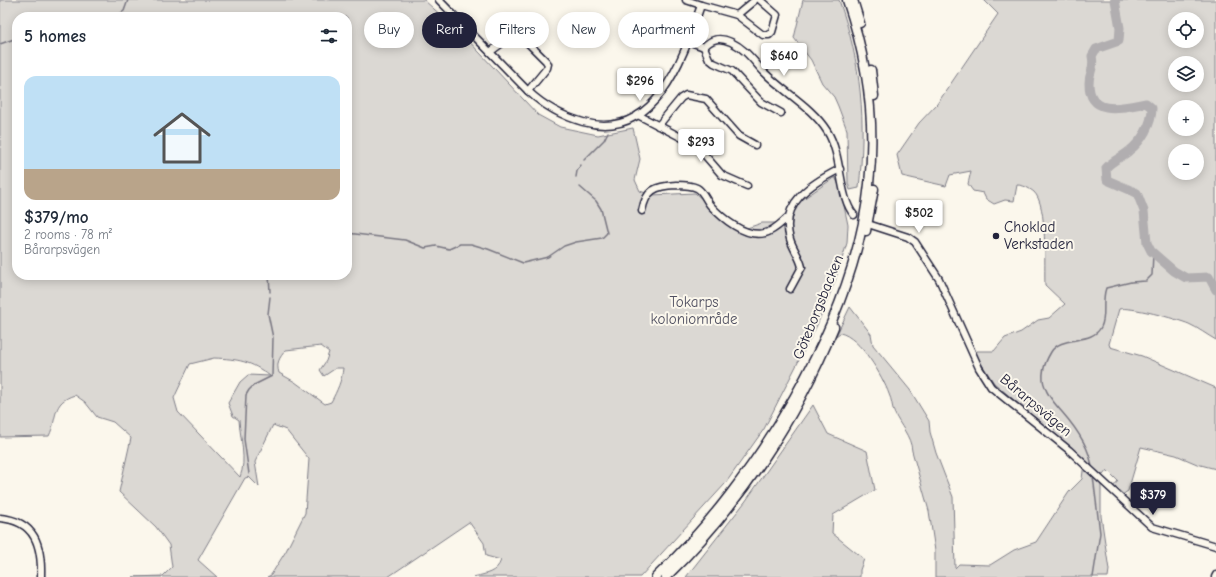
<!DOCTYPE html>
<html lang="en">
<head>
<meta charset="utf-8">
<style>
  :root { --surface:#fff; --page:#f2f2f3; --text:#1f2937; --muted:#747a83; --accent:#22223b }
  body { margin:0; font-family:"Comic Neue",sans-serif; background:var(--page); color:var(--text); height:100vh; display:flex; flex-direction:column; font-size:15px; white-space:nowrap }
  * { box-sizing:border-box; margin:0 }
  p { font-size:13px; color:var(--muted) }
  .icon { flex:none; width:22px; height:22px; fill:none; stroke:currentColor; stroke-width:2; stroke-linecap:round; stroke-linejoin:round }
  .map { position:relative; flex:1; overflow:hidden }
  .details { position:absolute; left:12px; top:12px; width:340px; height:268px; display:flex; flex-direction:column; background:var(--surface); border-radius:16px; box-shadow:0 2px 10px #0003 }
  .details>* { flex:none }
  .guide { position:absolute; left:364px; top:12px; width:380px; height:36px; display:flex; gap:8px }
  .fabs { position:absolute; left:1168px; top:12px; display:grid; gap:8px }
  .fabs a { display:grid; place-items:center; width:36px; height:36px; border-radius:50%; background:var(--surface); box-shadow:0 2px 10px #0003; font-size:20px }
  .price { position:absolute; translate:-50% -34px; padding:0 9px; border-radius:4px; background:#fff; color:#222; font-size:13px; line-height:26px; filter:drop-shadow(0 1px 2px #0008) }
  .price::after { content:''; position:absolute; left:50%; top:24px; width:12px; height:9px; margin-left:-6px; background:inherit; clip-path:polygon(0 0,100% 0,50% 100%) }
  .price.selected { background:var(--accent); color:#fff }
  ul { padding:0; list-style:none }
  li { display:grid; align-content:center; gap:8px; height:212px; padding:0 12px }
  li span { display:grid; place-items:center; height:124px; border-radius:12px; color:#555 }
  li>.icon { margin-inline-start:auto }
  span .icon { width:72px; height:72px; fill:#fffc; stroke-width:1 }
  li b { font-size:17px }
  h2 { display:flex; justify-content:space-between; align-items:center; height:48px; padding:0 12px; font-size:17px }
  .pill { padding:0 14px; border-radius:18px; background:var(--surface); box-shadow:0 2px 10px #0003; font-size:14px; line-height:36px }
  .pill.selected { background:var(--accent); color:#fff }
  .map>svg:first-child { display:block }
</style>
</head>
<body>
<div class="map">
<svg width="1216" height="577" viewBox="0 0 1216 577">
  <rect width="100%" height="100%" fill="#fbf7ec"/>
  <filter id="ink" filterUnits="userSpaceOnUse"><feTurbulence type="fractalNoise" baseFrequency=".025" numOctaves="2"/><feDisplacementMap in="SourceGraphic" scale="8" xChannelSelector="R" yChannelSelector="G"/><feConvolveMatrix kernelMatrix="1 2 1 2 8 2 1 2 1" color-interpolation-filters="sRGB"/></filter>
  <g filter="url(#ink)">
    <!-- green -->
    <g fill="#dbd8d3" stroke="#7e7d87" fill-rule="evenodd">
      <path d="M 0,0 L 424,0 L 465,37 L 538,115 L 560,127 L 598,135 L 633,128 L 640,159 L 635,180 L 640,191 L 652,195 L 695,193 L 738,231 L 762,223 L 789,223 L 793,206 L 835,177 L 840,187 L 848,225 L 847,243 L 835,281 L 817,325 L 764,429 L 725,484 L 640,577 L 473,577 C 485,574 497,573 501,560 L 486,556 L 484,543 L 469,522 L 388,577 L 267,577 L 271,575 L 286,551 L 305,513 L 309,459 L 286,430 L 273,425 L 255,462 L 259,487 L 249,477 L 245,478 L 198,560 L 217,577 L 133,577 L 163,576 L 172,567 L 169,545 L 156,527 L 119,492 L 131,438 L 113,422 L 97,417 L 85,402 L 75,395 C 51,402 58,418 49,436 L 0,437 ZM 17,17 L 347,17 L 347,275 L 17,275 ZM 321,346 L 329,352 L 326,361 L 320,370 L 324,376 L 336,368 L 343,368 C 342,380 337,391 331,402 L 325,404 L 295,382 L 279,373 C 276,363 279,358 286,350 ZM 214,358 C 238,359 251,361 270,376 L 248,375 L 240,382 L 228,403 L 233,416 L 239,420 C 240,438 247,460 240,477 L 178,412 L 174,398 L 190,364 Z"/>
      <path d="M 803,0 L 839,0 C 862,65 866,120 859,188 L 850,190 L 848,183 L 847,130 L 838,106 L 834,97 L 822,83 L 811,60 L 794,38 Z"/>
      <path d="M 984,0 L 1216,0 L 1216,340 C 1207,335 1198,328 1189,324 C 1177,319 1130,306 1119,309 L 1109,344 L 1110,347 L 1142,356 L 1216,388 L 1216,469 L 1197,464 L 1176,455 L 1141,447 L 1128,491 L 1122,495 L 1113,487 L 1118,481 L 1107,470 L 1103,475 L 1093,472 L 1092,476 L 1101,485 L 1101,516 L 1109,570 L 1108,577 L 935,577 L 935,551 L 929,511 L 912,451 C 911,436 900,426 894,412 C 892,407 892,400 889,394 C 883,377 860,337 840,333 L 836,336 L 850,307 L 871,334 L 873,345 L 910,390 L 929,421 L 930,432 L 936,453 L 953,497 L 955,568 L 959,564 L 990,565 L 1014,550 L 1036,542 L 1069,492 L 1082,479 L 1084,463 L 1052,433 L 1055,430 L 1053,427 L 1046,427 L 994,383 L 975,354 L 977,351 L 994,351 L 1005,338 L 1021,332 L 1038,320 L 1049,318 L 1065,304 L 1045,285 C 1044,266 1048,205 1034,192 C 1029,188 1023,185 1017,185 L 1014,201 L 1005,200 L 994,204 L 986,199 L 983,193 L 973,191 L 968,184 L 971,171 L 950,175 L 946,186 L 902,176 L 897,155 L 919,123 L 937,104 L 998,14 ZM 1175,19 L 1197,19 L 1197,41 L 1175,41 ZM 1175,63 L 1197,63 L 1197,85 L 1175,85 ZM 1175,107 L 1197,107 L 1197,129 L 1175,129 ZM 1175,151 L 1197,151 L 1197,173 L 1175,173 Z"/>
      <polygon points="813,405 828,434 867,451 875,490 833,515 832,533 864,559 860,570 860,577 686,577 745,502"/>
    </g>
    <g fill="none" stroke-linecap="round" stroke-linejoin="round">
      <!-- stream -->
      <g stroke="#787681" stroke-width="1.5">
        <polyline points="115,17 124,11 128,0"/>
        <polyline points="0,44 17,38"/>
        <polyline points="584,160 604,140 608,132"/>
        <polyline points="576,177 577,171 581,165"/>
        <polyline points="347,233 405,240 425,248 436,246 449,249 460,244 471,244 488,249 523,263 548,257 564,246 576,242 602,238 607,233 601,209 596,201 580,187"/>
        <polyline points="269,275 270,292"/>
        <path d="M 1092,468 C 1090,447 1076,428 1062,412 C 1056,405 1048,397 1045,387 C 1040,376 1045,362 1051,352 C 1061,335 1092,345 1101,327 C 1107,315 1101,302 1106,288 L 1131,282 L 1146,281 L 1152,275 L 1153,253"/>
        <polyline points="249,474 244,439 246,395 249,390 254,385 272,376 273,338 268,314 270,297"/>
        <polyline points="1093,577 1100,533 1093,476"/>
      </g>
      <!-- river -->
      <path stroke="#b1aeb0" stroke-width="9" d="M 1115,0 L 1120,28 L 1119,41 L 1096,49 L 1092,56 C 1095,70 1089,71 1089,83 C 1089,118 1125,107 1146,103 L 1152,108 C 1152,124 1142,141 1129,151 C 1121,158 1113,160 1106,168 L 1107,180 L 1137,193 L 1144,211 L 1147,243 L 1151,251 L 1174,271 L 1186,278 L 1209,277 L 1216,290"/>
      <!-- minor casing -->
      <g stroke="#22223b" stroke-width="9">
        <g id="minor">
          <path d="M 439,0 L 528,91 C 544,106 562,116 583,122 C 656,142 683,58 701,5 L 737,15 L 763,35 L 769,35 L 772,32 L 777,15 L 760,0"/>
          <polyline points="686,0 701,5"/>
          <polyline points="737,15 755,0"/>
          <path d="M 688,41 L 704,47 C 712,38 720,37 731,42 C 746,49 754,62 765,73 C 785,93 812,107 827,131 C 843,156 838,196 854,215"/>
          <polyline points="704,47 709,59 714,63 732,71 761,102 781,113"/>
          <polyline points="490,52 517,32 546,61 548,64 547,68 528,91"/>
          <polyline points="638,115 696,145 722,175 747,186"/>
          <polyline points="658,126 681,98 686,95 706,99 739,136 755,145"/>
          <path d="M 642,211 C 646,190 655,186 676,185 C 683,185 691,185 697,188 C 703,191 706,200 710,205 C 722,218 745,238 765,233 C 774,231 781,223 787,218"/>
          <polyline points="871,225 908,237 915,242 939,279 979,368 991,387 1069,450 1152,527 1216,546"/>
          <path d="M 790,289 L 802,267 C 800,257 793,249 790,239 C 779,203 812,183 840,169"/>
          <path d="M 0,518 C 35,521 42,545 41,577"/>
          <polyline points="1215,577 1216,575"/>
        </g>
      </g>
      <!-- highway casing -->
      <g stroke="#22223b" stroke-width="11">
        <g id="highway">
          <polyline points="853,0 860,23"/>
          <polyline points="871,70 874,96"/>
          <polyline points="866,231 874,189"/>
          <path d="M 656,577 C 755,483 855,322 869,184 C 876,122 867,59 847,0"/>
          <path d="M 666,577 C 738,507 796,420 834,327"/>
        </g>
      </g>
      <!-- minor -->
      <use href="#minor" stroke="#fbf7ec" stroke-width="6"/>
      <!-- highway -->
      <use href="#highway" stroke="#fbf7ec" stroke-width="8"/>
    </g>
  </g>
  <!-- markers -->
  <circle fill="#22223b" stroke="#fbf7ec" stroke-width="1.5" cx="996" cy="236" r="4"/>
  <g text-anchor="middle" stroke-width="4" stroke-linejoin="round" paint-order="stroke">
    <!-- poi labels -->
    <g font-size="15" fill="#22223b" stroke="#fbf7ec" text-anchor="start">
      <text x="1004" y="232">Choklad<tspan x="1004" dy="17">Verkstaden</tspan></text>
    </g>
    <!-- park labels -->
    <g font-size="15" fill="#505061" stroke="#fbf7ec">
      <text x="694" y="307">Tokarps<tspan x="694" dy="17">koloniområde</tspan></text>
    </g>
    <!-- street labels -->
    <g font-size="15" fill="#22223b" stroke="#fbf7ec">
      <text transform="translate(818 307) rotate(-68)" y="5">Göteborgsbacken</text>
      <text transform="translate(1036 405) rotate(40)" y="5">Bårarpsvägen</text>
    </g>
  </g>
</svg>
<div class="fabs">
<a><svg class="icon" aria-label="locate" viewBox="0 0 24 24"><circle cx="12" cy="12" r="6"/><path d="M12 2v4M12 18v4M2 12h4M18 12h4"/></svg></a>
<a><svg class="icon" aria-label="layers" viewBox="0 0 24 24"><path d="M12 4l9 5-9 5-9-5zM3 14l9 5 9-5"/></svg></a>
<a>+</a>
<a>−</a>
</div>
<b class="price" style="left:784px;top:77px">$640</b>
<b class="price" style="left:640px;top:102px">$296</b>
<b class="price" style="left:701px;top:163px">$293</b>
<b class="price" style="left:919px;top:234px">$502</b>
<b class="price selected" style="left:1153px;top:516px">$379</b>
<div class="guide">
<a class="pill">Buy</a>
<a class="pill selected">Rent</a>
<a class="pill">Filters</a>
<a class="pill">New</a>
<a class="pill">Apartment</a>
</div>
<section class="details">
<h2>5 homes<svg class="icon" aria-label="filters" viewBox="0 0 24 24"><path d="M4 7h16M4 17h16"/><circle cx="9" cy="7" r="2"/><circle cx="15" cy="17" r="2"/></svg></h2>
<ul>
<li><span style="background:linear-gradient(#bfe0f5 75%,#b9a48a 0)"><svg class="icon" aria-label="home" viewBox="0 0 24 24"><path d="M3 11l9-7 9 7M6 9v11h12V9"/></svg></span><div><b>$379/mo</b><p>2 rooms · 78 m²</p><p>Bårarpsvägen</p></div></li>
</ul>
</section>
</div>
</body>
</html>
